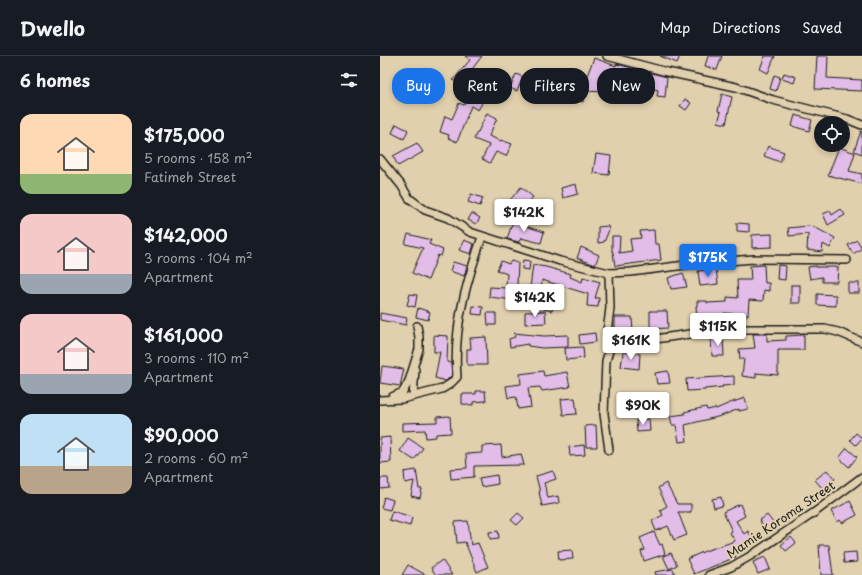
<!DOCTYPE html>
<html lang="en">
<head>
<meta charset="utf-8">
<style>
  :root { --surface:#171b24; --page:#20242c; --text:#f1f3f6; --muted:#9ea1a6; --line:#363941; --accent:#1a73e8 }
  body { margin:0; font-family:"Playpen Sans",sans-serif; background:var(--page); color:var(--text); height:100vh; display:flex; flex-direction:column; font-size:15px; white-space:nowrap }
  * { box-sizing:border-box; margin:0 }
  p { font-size:13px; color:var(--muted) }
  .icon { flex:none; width:22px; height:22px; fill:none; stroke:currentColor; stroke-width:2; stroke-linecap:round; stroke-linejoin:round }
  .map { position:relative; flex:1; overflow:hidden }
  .details { display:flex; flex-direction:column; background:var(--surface); width:380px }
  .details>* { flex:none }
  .banner { position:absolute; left:12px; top:12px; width:380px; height:36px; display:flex; gap:8px }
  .fabs { position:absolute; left:434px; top:60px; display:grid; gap:8px }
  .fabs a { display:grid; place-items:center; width:36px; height:36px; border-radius:50%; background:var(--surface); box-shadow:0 2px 6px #0003; font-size:20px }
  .price { position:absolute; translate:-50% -34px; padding:0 9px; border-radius:4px; background:#fff; color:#222; font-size:13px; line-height:26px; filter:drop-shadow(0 1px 2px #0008) }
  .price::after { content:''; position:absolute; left:50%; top:24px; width:12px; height:9px; margin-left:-6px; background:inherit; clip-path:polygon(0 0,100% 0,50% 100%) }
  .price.current { background:var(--accent); color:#fff }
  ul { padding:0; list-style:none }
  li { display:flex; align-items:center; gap:12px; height:100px; padding:0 20px }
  li span { display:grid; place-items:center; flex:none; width:112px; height:80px; border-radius:12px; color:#555 }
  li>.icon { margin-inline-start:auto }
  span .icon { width:48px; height:48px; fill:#fffc; stroke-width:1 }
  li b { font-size:17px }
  h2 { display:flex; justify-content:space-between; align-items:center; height:48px; padding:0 20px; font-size:17px }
  .tag { padding:0 14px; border-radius:16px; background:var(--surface); box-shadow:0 2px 6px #0003; font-size:14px; line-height:36px }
  .tag.current { background:var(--accent); color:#fff }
  header { display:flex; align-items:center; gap:24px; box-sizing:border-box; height:56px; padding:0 20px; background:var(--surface); border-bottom:1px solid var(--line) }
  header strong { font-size:19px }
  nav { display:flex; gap:22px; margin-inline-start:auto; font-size:14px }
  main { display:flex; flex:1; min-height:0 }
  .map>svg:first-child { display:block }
</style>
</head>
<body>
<header>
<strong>Dwello</strong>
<nav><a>Map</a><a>Directions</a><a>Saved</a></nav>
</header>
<main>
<section class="details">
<h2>6 homes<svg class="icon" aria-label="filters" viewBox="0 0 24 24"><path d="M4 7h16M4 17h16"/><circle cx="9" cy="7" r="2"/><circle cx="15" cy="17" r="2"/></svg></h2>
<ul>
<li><span style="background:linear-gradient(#ffd9b3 75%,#8fb573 0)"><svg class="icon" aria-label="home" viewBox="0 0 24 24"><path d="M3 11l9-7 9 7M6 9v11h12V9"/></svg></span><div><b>$175,000</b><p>5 rooms · 158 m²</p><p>Fatimeh Street</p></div></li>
<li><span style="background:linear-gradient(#f6c9c9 75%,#9aa5b1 0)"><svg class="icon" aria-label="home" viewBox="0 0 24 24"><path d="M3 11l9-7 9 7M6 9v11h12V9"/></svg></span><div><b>$142,000</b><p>3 rooms · 104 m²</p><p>Apartment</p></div></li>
<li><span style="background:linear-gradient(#f6c9c9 75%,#9aa5b1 0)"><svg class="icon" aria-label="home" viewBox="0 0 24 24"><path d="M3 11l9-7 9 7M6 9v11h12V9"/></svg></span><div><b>$161,000</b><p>3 rooms · 110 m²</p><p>Apartment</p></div></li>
<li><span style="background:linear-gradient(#bfe0f5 65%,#b9a48a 0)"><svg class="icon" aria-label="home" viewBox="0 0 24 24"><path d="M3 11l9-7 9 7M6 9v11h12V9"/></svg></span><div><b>$90,000</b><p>2 rooms · 60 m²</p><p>Apartment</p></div></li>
</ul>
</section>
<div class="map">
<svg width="482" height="519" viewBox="0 0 482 519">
  <rect width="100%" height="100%" fill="#e1d0ad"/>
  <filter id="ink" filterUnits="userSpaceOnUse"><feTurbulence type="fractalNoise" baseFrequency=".025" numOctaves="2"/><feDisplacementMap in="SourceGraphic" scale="8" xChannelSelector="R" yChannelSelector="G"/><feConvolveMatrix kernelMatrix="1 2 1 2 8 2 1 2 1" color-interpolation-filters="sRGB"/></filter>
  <g filter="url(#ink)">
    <!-- building -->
    <g fill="#e1bde8" stroke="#1c1c1c">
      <polygon points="85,0 102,0 80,29 73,24 90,4"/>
      <polygon points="280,0 300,0 297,7"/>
      <polygon points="328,0 342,0 337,14 325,10"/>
      <polygon points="385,0 395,0 388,17 380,13"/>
      <polygon points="437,0 448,0 447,22 482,24 482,35 435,33"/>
      <polygon points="214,2 236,10 236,8 287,21 285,41 277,40 278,34 259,29 260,23 242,19 239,28 234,26 237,17 224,14 219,27 225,27 224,36 206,35 203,46 191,42 197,20 206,22"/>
      <polygon points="180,12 181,20 174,21 173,13"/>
      <polygon points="404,17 416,21 414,27 402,23"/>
      <polygon points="136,18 143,21 137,35 130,32"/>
      <polygon points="394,19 400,21 396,35 390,33"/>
      <polygon points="94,28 107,34 101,49 98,54 91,50 77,86 68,82 69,79 60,76 65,60 72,63 79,47 84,49"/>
      <polygon points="342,38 352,41 346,68 338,66 341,56 338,55"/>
      <polygon points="305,43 311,47 306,54 300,50"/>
      <polygon points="107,57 117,62 109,80 121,85 121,84 132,88 126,100 116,96 110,107 102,103 109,89 94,83 97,76 98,76"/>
      <polygon points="415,59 432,64 429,75 412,70"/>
      <polygon points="16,68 28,74 24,83 12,77"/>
      <polygon points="481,75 482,76 482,98 474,95"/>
      <polygon points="37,87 43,96 18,110 13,100"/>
      <polygon points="388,90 404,96 400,106 384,100"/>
      <polygon points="459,91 475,97 469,115 482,118 482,128 448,119"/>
      <polygon points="216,98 231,100 229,119 213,117"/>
      <polygon points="196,128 198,138 183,142 181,132"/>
      <polygon points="141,131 153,141 143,154 130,144"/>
      <polygon points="91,138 103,142 100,150 88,146"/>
      <polygon points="461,153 465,159 448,169 443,158 450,155 452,159"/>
      <polygon points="92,157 100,162 96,168 88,164"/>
      <polygon points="133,165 145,170 164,176 161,187 141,182 139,186 127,183"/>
      <polygon points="357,167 369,168 369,176 357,175"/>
      <polygon points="228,170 229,174 224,186 218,187 218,171"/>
      <polygon points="428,170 434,171 455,182 450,192 443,188 442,196 427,194 428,178 409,180 408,172"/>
      <polygon points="274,174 275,188 279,188 281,204 235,210 233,196 232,196 232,180 240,180 239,197 252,195 250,183 261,182 260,175"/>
      <polygon points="28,178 51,184 49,188 63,194 61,200 58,199 48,224 32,217 43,192 25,188"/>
      <polygon points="392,178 392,191 372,192 372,179"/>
      <polygon points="84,184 94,188 91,198 79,194"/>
      <polygon points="477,184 482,192 473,198 468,189"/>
      <polygon points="201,191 219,199 215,209 197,202"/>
      <polygon points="143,204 150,205 149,214 142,213"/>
      <polygon points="121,205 129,208 131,205 138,207 137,230 135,230 134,244 109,241 110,231 126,232 127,218 117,214"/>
      <polygon points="73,206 87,210 84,220 70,215"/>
      <polygon points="153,209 166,211 191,218 190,221 202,226 203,221 220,226 215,242 219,242 218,251 207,250 208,238 162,224 161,234 150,232"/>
      <polygon points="384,209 385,227 389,227 389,235 384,234 383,245 369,244 368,259 344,257 344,262 317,264 316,250 317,250 317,245 327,245 327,247 347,246 347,241 358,242 357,224 371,224 370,210"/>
      <polygon points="398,209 406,210 405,224 397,223"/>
      <polygon points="436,210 436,211 458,211 457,226 442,226 442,221 430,223 428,211"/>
      <polygon points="336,213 338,228 320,230 318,215"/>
      <polygon points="303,217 307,231 291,233 288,222"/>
      <rect x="468" y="227" width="11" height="10"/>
      <rect x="411" y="229" width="9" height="18"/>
      <polygon points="30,238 37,239 35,251 27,249"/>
      <polygon points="437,238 456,239 456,250 437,249"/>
      <polygon points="167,243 174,245 172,255 164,253"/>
      <polygon points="93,250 103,251 102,259 92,258"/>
      <polygon points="38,252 50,256 48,264 36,261"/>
      <polygon points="165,255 166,267 145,268 145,256"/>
      <polygon points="270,255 287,255 288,272 270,273"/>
      <polygon points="0,257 27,262 26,269 0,264"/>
      <polygon points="107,257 116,257 116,269 108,269"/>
      <polygon points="235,261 252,261 253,277 235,278"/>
      <polygon points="134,277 164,280 188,279 188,291 162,292 148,290 148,288 130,291 129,283 135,281"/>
      <polygon points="215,277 216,286 200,288 199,279"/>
      <polygon points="373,278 387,278 387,285 406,284 406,280 424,279 424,294 398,294 398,319 376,317 376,322 362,320 364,303 360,303 359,293 375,292"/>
      <polygon points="54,279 68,280 67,306 71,307 72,319 66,325 55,322 60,296 54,296"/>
      <polygon points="106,281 107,309 87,309 87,293 91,293 90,282"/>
      <polygon points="343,281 344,300 332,300 331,282"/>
      <polygon points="203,291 204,302 186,304 185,292"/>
      <polygon points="243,296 260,298 259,313 241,311"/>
      <polygon points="2,310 24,313 20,330 0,327"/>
      <polygon points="163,315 164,320 187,316 190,331 162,335 160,331 148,332 151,351 138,353 136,341 128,342 126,330 141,328 140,318"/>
      <polygon points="288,315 290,327 277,328 275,317"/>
      <polygon points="354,320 354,329 342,330 343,331 325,333 325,334 307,335 306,323"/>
      <polygon points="96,335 105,335 106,345 93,346 93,349 82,348 82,338 96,338"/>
      <polygon points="195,342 197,358 183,359 181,343"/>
      <polygon points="365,342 368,353 359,355 359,353 341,360 305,369 307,385 299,386 296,369 292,369 290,360 305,358 304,356 326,351 327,354 336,352 336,353 350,347"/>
      <polygon points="70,360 71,377 56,378 56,381 46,382 45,374 22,375 22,367 57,366 57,361"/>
      <polygon points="269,363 270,375 257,376 256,364"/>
      <polygon points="216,369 217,391 206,391 205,370"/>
      <polygon points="476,377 482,382 476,389 470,384"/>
      <polygon points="10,381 11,406 0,407 0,382"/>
      <polygon points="28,382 43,392 34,404 20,395"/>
      <polygon points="121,389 122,401 141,398 144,409 94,410 94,421 71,423 70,413 87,412 86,398 102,397 102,390"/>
      <polygon points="204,389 205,399 190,400 189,391"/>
      <polygon points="467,392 477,401 469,411 459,402"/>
      <polygon points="36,414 39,433 42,433 40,442 31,440 34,425 25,427 24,416"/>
      <polygon points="447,414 455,423 443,433 435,424"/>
      <polygon points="173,415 176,423 164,427 168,442 178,440 179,447 162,450 159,436 160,436 156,420"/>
      <polygon points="117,419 118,428 101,431 99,422"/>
      <polygon points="0,422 8,422 9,432 0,433"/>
      <polygon points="286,427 297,448 311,448 311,456 298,456 307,479 294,484 288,470 276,475 272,465 283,459 280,454 287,450 278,432"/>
      <polygon points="4,441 13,444 10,454 1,452"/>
      <polygon points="341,441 343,450 334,452 332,443"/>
      <polygon points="470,445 477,459 462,467 460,464 457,466 451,455"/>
      <polygon points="360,448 365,460 356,465 364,478 368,475 375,486 355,498 356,501 314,518 307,503 325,495 355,485 350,477 352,475 343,456"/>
      <polygon points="12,455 32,461 30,470 9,464"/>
      <polygon points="138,457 144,462 137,469 131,464"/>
      <polygon points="387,459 395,469 387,475 379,465"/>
      <polygon points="88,465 91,489 98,487 108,511 97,516 85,486 77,487 75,466"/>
      <polygon points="118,475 119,482 110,483 109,476"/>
      <polygon points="274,476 280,489 282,488 285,498 264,505 261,495 265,494 260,482"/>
      <polygon points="411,481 416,487 406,495 401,489"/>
      <polygon points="439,489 449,489 453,519 441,519"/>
      <polygon points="192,494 193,503 179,504 178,495"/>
      <polygon points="476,496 477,506 464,507 463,497"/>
      <polygon points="291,497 297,509 289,513 283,500"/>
      <polygon points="385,501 390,513 378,518 373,506"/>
      <polygon points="62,504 72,519 56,519 51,512"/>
      <polygon points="28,509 46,519 22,519"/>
      <polygon points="293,513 295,519 276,519 275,516"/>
    </g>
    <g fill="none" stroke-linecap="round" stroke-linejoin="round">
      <!-- street casing -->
      <g stroke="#1c1c1c" stroke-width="10">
        <g id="street">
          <polyline points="227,0 287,16 356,31 393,44 467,63 482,69"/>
          <polyline points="0,103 21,129 29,142 45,154 68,162 90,176 180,205 229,217 251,216 321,207 374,203 467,204"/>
          <polyline points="229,217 230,252 227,276 231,288 226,305 224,358 229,394"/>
          <polyline points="231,288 240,289 256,288 275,283 338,274 361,273 445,273 458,276 482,286"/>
          <polyline points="33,340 35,314"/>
          <polyline points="12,341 23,336 29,325 39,293 39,281 37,270"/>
          <path d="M 0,344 L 22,343 L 62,333 L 70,328 L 77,321 C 73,271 86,228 102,181"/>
          <polyline points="329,519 351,511 372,499 435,456 482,421"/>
        </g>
      </g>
      <!-- street -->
      <use href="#street" stroke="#e1d0ad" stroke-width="7"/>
    </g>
  </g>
  <g text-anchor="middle" stroke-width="4" stroke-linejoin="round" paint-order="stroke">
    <!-- street labels -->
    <g font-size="12" fill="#1c1c1c" stroke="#e1d0ad">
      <text transform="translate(401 464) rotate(-34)" y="4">Mamie Koroma Street</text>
    </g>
  </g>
</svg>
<div class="fabs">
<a><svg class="icon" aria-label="locate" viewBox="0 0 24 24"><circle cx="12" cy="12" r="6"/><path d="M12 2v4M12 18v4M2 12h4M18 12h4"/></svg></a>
</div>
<b class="price" style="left:144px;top:177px">$142K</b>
<b class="price current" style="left:328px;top:222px">$175K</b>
<b class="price" style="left:155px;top:262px">$142K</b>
<b class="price" style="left:338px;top:291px">$115K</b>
<b class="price" style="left:251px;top:305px">$161K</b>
<b class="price" style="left:263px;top:370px">$90K</b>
<div class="banner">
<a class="tag current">Buy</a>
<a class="tag">Rent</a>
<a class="tag">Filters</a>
<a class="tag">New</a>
</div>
</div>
</main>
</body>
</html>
